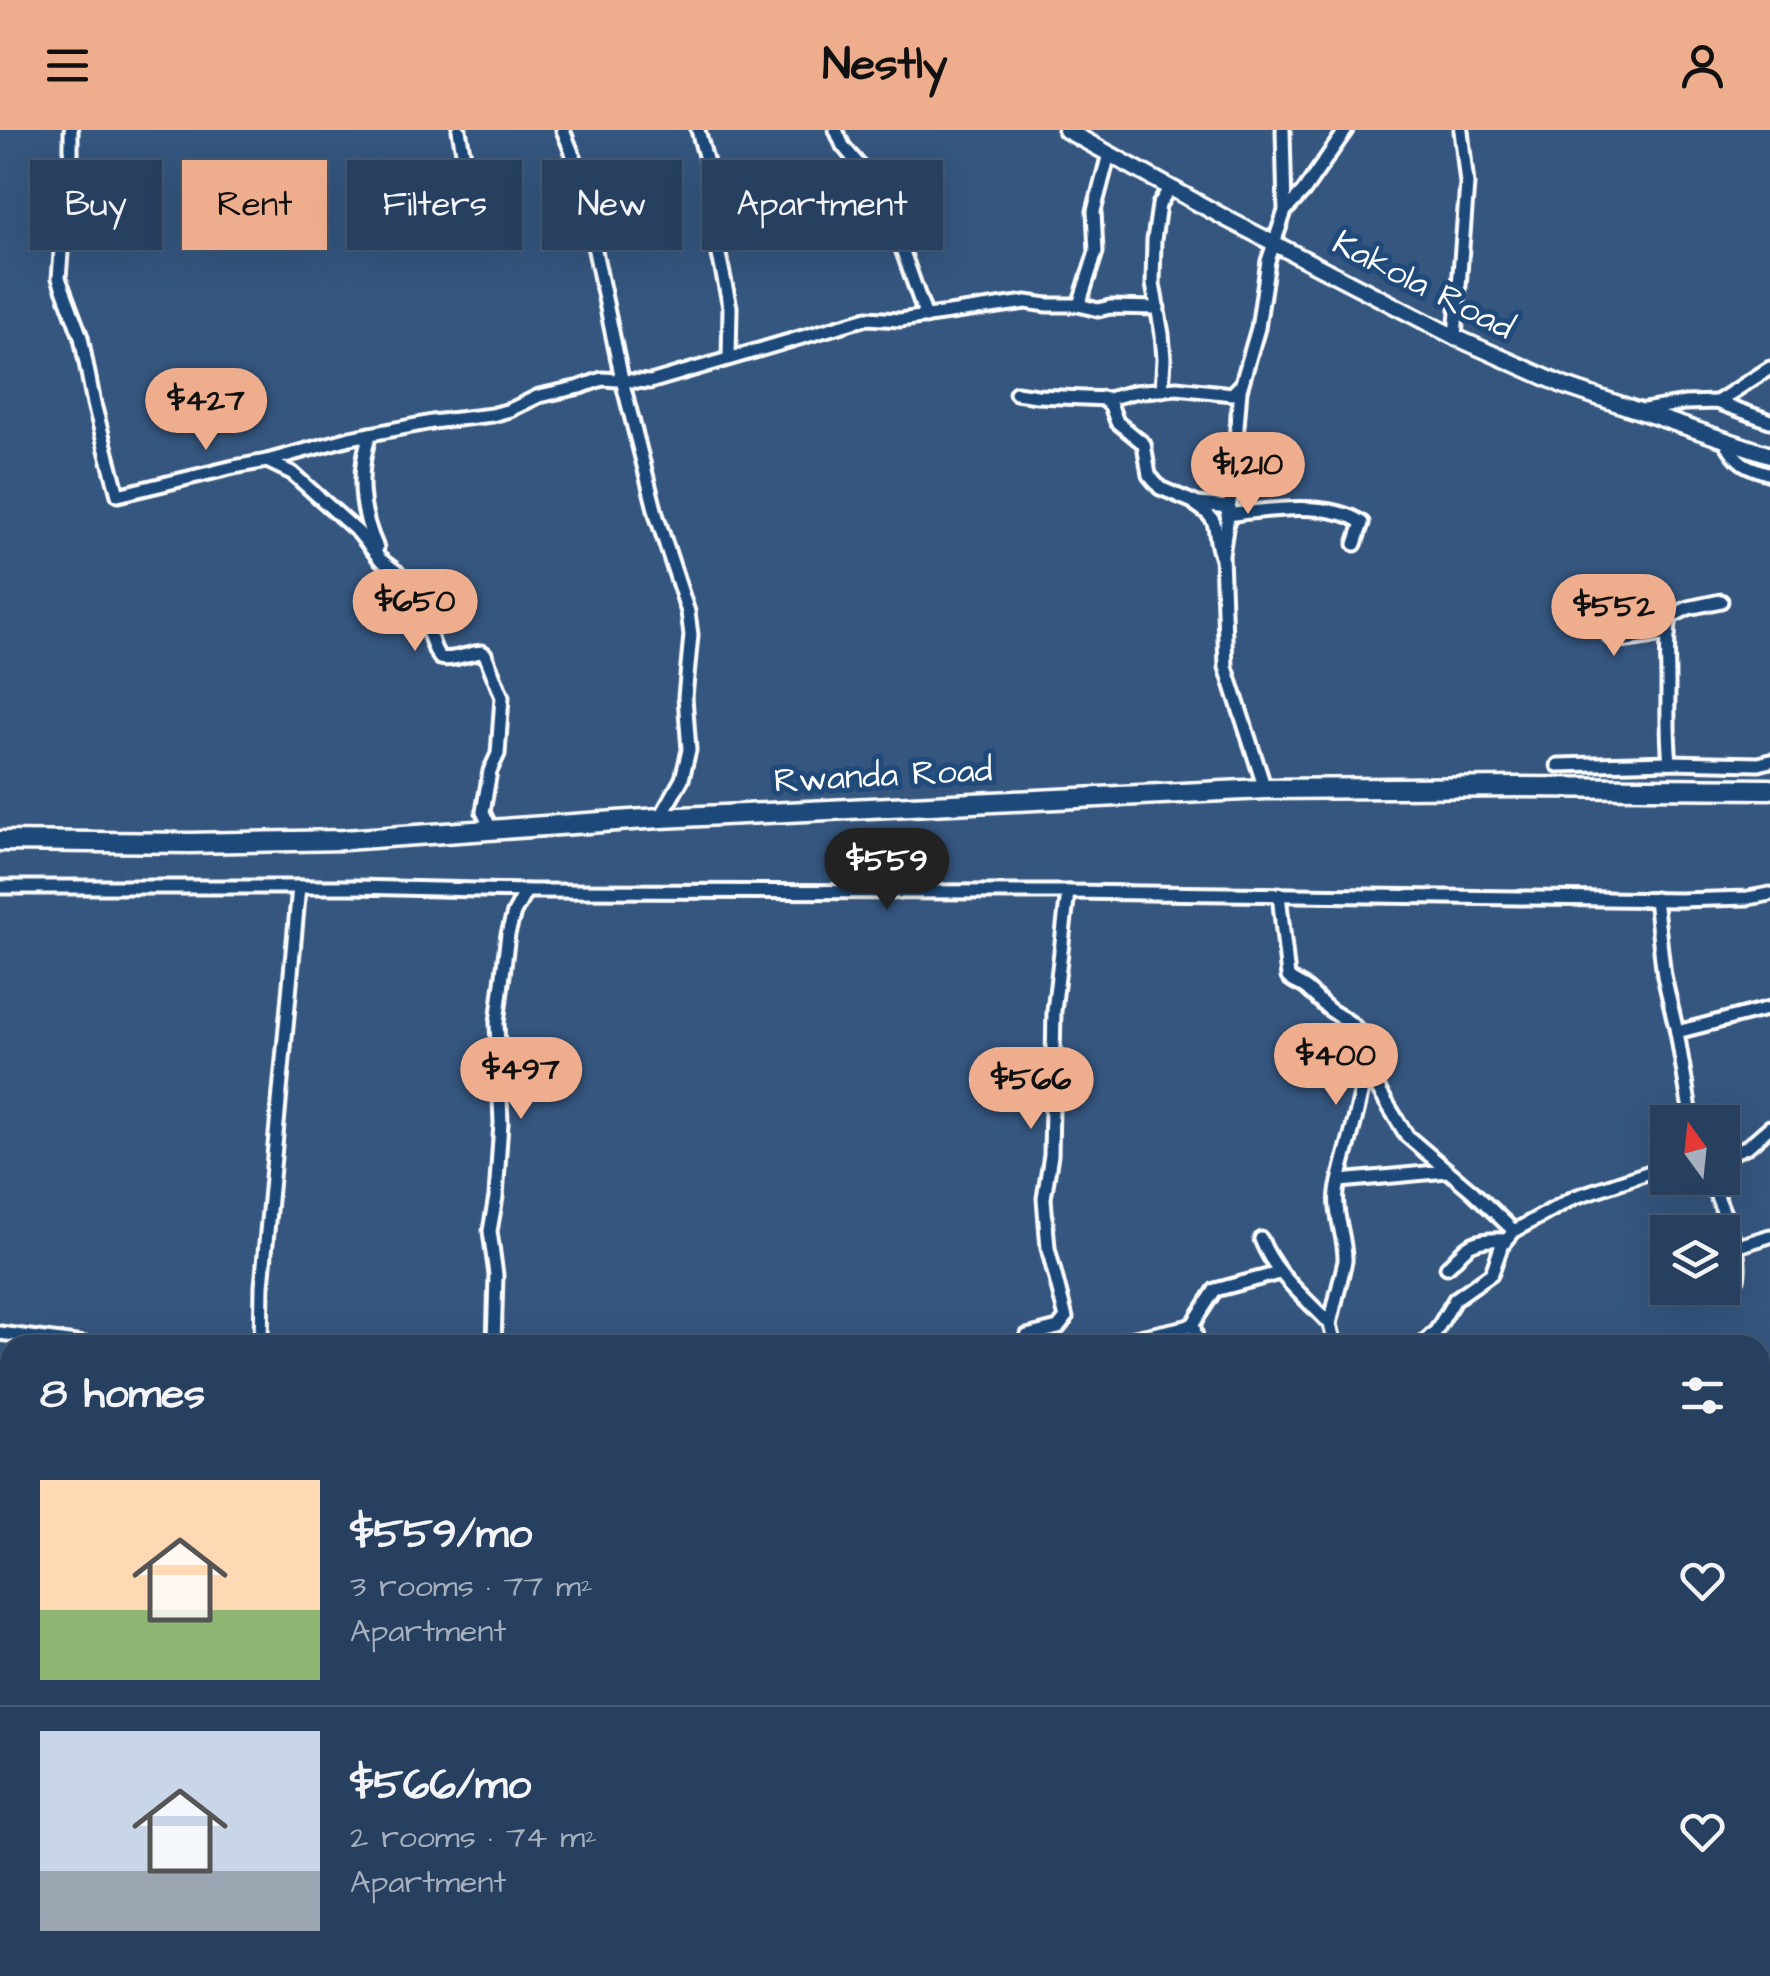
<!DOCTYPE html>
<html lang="en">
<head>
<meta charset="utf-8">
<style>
  :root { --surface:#28405f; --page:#344b68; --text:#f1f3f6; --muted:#a5afbd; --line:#445974; --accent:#eead8d }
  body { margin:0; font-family:"Architects Daughter",sans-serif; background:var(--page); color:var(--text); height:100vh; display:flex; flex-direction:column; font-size:38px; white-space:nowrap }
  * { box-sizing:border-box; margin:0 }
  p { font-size:32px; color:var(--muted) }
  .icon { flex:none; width:55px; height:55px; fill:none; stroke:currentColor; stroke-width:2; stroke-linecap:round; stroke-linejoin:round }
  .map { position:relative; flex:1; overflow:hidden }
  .side { position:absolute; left:0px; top:1205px; width:1770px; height:642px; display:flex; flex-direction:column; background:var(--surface); border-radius:30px 30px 0 0; box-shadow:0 10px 40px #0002,0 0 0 2px var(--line) }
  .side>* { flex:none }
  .guide { position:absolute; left:30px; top:30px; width:1000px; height:90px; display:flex; gap:20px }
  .needle { width:65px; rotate:345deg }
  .tools { position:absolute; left:1650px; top:975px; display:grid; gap:20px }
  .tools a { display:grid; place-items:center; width:90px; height:90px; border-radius:0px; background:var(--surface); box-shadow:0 10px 40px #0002,0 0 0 2px var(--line); font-size:50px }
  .price { position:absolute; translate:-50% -85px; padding:0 22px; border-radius:35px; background:var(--accent); color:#111; font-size:32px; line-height:65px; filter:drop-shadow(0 2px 5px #0008) }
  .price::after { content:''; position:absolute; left:50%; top:60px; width:30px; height:22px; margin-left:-15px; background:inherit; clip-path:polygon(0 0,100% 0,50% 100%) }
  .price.on { background:#222; color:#fff }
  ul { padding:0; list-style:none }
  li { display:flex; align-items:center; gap:30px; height:250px; padding:0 40px }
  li+li { border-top:2px solid var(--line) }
  li span { display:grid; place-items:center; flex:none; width:280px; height:200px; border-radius:0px; color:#555 }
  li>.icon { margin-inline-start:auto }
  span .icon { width:120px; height:120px; fill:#fffc; stroke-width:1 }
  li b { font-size:42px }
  h2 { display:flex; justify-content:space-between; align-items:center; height:120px; padding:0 40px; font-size:42px }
  .pill { padding:0 35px; border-radius:0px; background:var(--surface); box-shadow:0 10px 40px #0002,0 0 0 2px var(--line); font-size:35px; line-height:90px }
  .pill.on { background:var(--accent); color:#111 }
  header { display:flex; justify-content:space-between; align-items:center; height:130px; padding:0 40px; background:var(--accent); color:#111; font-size:45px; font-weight:700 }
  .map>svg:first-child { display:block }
</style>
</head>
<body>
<header><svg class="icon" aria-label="menu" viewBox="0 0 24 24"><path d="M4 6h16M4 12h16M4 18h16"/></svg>Nestly<svg class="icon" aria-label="person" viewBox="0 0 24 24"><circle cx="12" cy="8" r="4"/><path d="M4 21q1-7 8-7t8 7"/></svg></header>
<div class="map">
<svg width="1770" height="1846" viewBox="0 0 1770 1846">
  <rect width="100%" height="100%" fill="#35567f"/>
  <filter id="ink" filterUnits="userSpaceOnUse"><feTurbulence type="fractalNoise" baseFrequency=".01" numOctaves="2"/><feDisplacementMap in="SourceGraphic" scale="20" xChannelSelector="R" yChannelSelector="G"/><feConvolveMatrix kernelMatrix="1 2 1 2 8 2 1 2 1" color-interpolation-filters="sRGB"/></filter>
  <g filter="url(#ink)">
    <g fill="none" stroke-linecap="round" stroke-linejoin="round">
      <!-- minor casing -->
      <g stroke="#fff" stroke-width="19">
        <g id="minor">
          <polyline points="71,0 71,82 70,88 58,97 55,102 61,123 59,148 81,207 94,274 118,365 234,337 267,331 350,308 432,292 492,285 510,280 539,266 580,257 602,249 650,252 867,188 900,190 1026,172 1047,175 1079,175 1098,180 1110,177 1158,178"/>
          <polyline points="459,0 463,22 477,66"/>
          <polyline points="563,0 577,35 623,254 657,387 688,482 691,505 685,567 689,620 682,649 660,688"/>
          <polyline points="698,0 717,70 714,101 730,177 729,228"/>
          <polyline points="836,0 843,16 869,47 896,85 901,116 926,187"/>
          <polyline points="1285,81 1303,62 1346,0"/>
          <polyline points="1079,175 1096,122 1094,81 1109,24"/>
          <polyline points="1455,207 1467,54 1461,0"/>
          <polyline points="1162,260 1164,229 1162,204 1153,154 1154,110 1159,75 1170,57"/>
          <polyline points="1016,263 1037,266 1108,269 1134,262 1177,258 1232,264 1239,257"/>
          <polyline points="1102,268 1111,276 1117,292 1144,314 1149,345 1160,358 1198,374 1229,377"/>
          <polyline points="1717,272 1770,238"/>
          <polyline points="1638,281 1685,273 1717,272 1770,291"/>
          <path d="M 370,304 C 357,343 360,381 377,418"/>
          <path d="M 1724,309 C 1738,334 1744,336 1770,344"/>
          <path d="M 267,331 L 292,343 L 359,403 L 380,429 L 397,442 L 415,465 L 435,520 L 440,528 C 454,531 468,523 482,522 L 485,524 L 502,567 L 498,624 L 490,641 L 483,682 L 491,699"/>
          <path d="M 1196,375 C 1225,394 1210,398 1221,426"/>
          <path d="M 1227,385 C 1265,380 1330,370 1362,393 L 1355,414"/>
          <polyline points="1604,485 1610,507 1627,510 1668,504"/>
          <path d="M 1670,632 C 1667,605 1668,579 1668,552 C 1668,529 1666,509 1670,487 L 1688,478 L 1721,471"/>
          <polyline points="1558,635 1670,632 1759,634 1770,631"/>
          <polyline points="1265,659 1226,537 1222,425 1232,359 1240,260 1258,198 1268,131 1285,81 1283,0"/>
          <polyline points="0,757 354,757 526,761 1068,762 1679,770 1748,768 1770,764"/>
          <path d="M 1279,764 L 1288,847 C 1294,853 1301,854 1307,859 C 1315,866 1322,874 1330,880 C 1340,887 1354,892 1360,904 C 1377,940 1343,1022 1337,1062 C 1334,1085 1346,1108 1345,1131 L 1330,1194 L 1335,1215"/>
          <polyline points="1655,769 1664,846 1677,902 1692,992"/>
          <polyline points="1677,902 1770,878"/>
          <polyline points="1364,936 1407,1006 1472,1061 1514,1101"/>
          <polyline points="1722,1027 1748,1016 1770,997"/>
          <path d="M 1710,1048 C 1719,1075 1744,1120 1737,1149"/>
          <polyline points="1340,1051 1447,1041"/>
          <path d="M 1261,1109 C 1275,1145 1304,1166 1330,1194"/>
          <polyline points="1735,1117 1770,1106"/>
          <path d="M 1447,1137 C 1455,1131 1458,1125 1465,1119 C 1475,1109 1492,1109 1505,1110"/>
          <polyline points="1193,1194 1198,1215"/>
          <polyline points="0,1203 91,1215"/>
          <polyline points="261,1215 262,1156 299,757"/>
          <polyline points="494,1215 496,1145 490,1101 496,1067 501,993 497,893 508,804 514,783 526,761"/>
          <polyline points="1026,1215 1027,1206 1058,1198 1066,1188 1048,1118 1044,1068 1051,1025 1054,881 1068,762"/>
          <polyline points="1102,1215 1186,1197 1193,1194 1215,1160 1279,1143"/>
          <polyline points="1421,1215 1436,1201 1455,1169 1492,1143 1501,1117 1514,1101 1575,1067 1668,1036"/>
          <polyline points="1760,1510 1770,1511"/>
          <polyline points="1760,1555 1770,1542"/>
          <polyline points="736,1838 742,1846"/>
          <polyline points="782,1838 784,1846"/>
          <polyline points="1218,1838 1221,1846"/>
          <polyline points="1622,1838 1622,1846"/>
          <polyline points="207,1846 208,1838"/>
          <polyline points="421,1846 427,1838"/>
          <polyline points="527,1846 547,1838"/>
          <polyline points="762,1846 773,1838"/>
          <polyline points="1126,1846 1128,1838"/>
        </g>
      </g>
      <!-- major casing -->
      <g stroke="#fff" stroke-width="21">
        <polyline id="major" points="1066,0 1227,89 1455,207 1565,256 1770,325"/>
      </g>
      <!-- highway casing -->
      <g stroke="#fff" stroke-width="25">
        <polyline id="highway" points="0,711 189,713 344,710 660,688 1265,659 1521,657 1770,659"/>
      </g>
      <!-- minor -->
      <use href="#minor" stroke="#1f4a7a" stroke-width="11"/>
      <!-- major -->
      <use href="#major" stroke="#1f4a7a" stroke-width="14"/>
      <!-- highway -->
      <use href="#highway" stroke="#1f4a7a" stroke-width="18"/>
    </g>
  </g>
  <g text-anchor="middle" stroke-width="10" stroke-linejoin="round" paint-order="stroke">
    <!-- street labels -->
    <g font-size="35" fill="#fff" stroke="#1f4a7a">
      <text transform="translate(1424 154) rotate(27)" y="12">Kakola Road</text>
      <text transform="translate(883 644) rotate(-3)" y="12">Rwanda Road</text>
    </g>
  </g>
</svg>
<div class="tools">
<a><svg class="needle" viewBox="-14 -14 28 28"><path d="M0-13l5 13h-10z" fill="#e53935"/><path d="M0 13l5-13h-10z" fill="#a5afbd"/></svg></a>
<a><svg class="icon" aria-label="layers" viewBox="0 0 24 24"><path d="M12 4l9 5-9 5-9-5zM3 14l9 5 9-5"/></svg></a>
</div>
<b class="price" style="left:206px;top:323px">$427</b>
<b class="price" style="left:1248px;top:387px">$1,210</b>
<b class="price" style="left:415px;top:524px">$650</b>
<b class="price" style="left:1614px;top:529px">$552</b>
<b class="price on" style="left:887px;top:783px">$559</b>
<b class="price" style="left:1336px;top:978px">$400</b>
<b class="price" style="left:521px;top:992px">$497</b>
<b class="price" style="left:1031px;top:1002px">$566</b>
<div class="guide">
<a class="pill">Buy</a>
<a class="pill on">Rent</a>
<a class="pill">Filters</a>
<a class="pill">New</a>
<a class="pill">Apartment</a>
</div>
<section class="side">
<h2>8 homes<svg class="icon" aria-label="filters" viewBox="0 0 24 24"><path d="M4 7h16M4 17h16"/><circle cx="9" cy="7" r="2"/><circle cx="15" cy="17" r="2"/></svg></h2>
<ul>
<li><span style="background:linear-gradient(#ffd9b3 65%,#8fb573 0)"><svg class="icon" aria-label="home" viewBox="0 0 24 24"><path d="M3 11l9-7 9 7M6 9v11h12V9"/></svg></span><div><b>$559/mo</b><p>3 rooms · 77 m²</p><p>Apartment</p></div><svg class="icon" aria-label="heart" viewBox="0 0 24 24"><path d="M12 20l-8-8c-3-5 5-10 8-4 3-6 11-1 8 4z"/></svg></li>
<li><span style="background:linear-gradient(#c9d6e8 70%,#9aa5b1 0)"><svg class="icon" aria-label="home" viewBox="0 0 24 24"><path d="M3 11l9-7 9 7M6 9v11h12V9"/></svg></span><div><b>$566/mo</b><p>2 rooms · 74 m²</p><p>Apartment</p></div><svg class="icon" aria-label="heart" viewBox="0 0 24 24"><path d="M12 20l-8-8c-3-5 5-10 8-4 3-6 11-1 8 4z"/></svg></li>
</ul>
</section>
</div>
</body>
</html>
